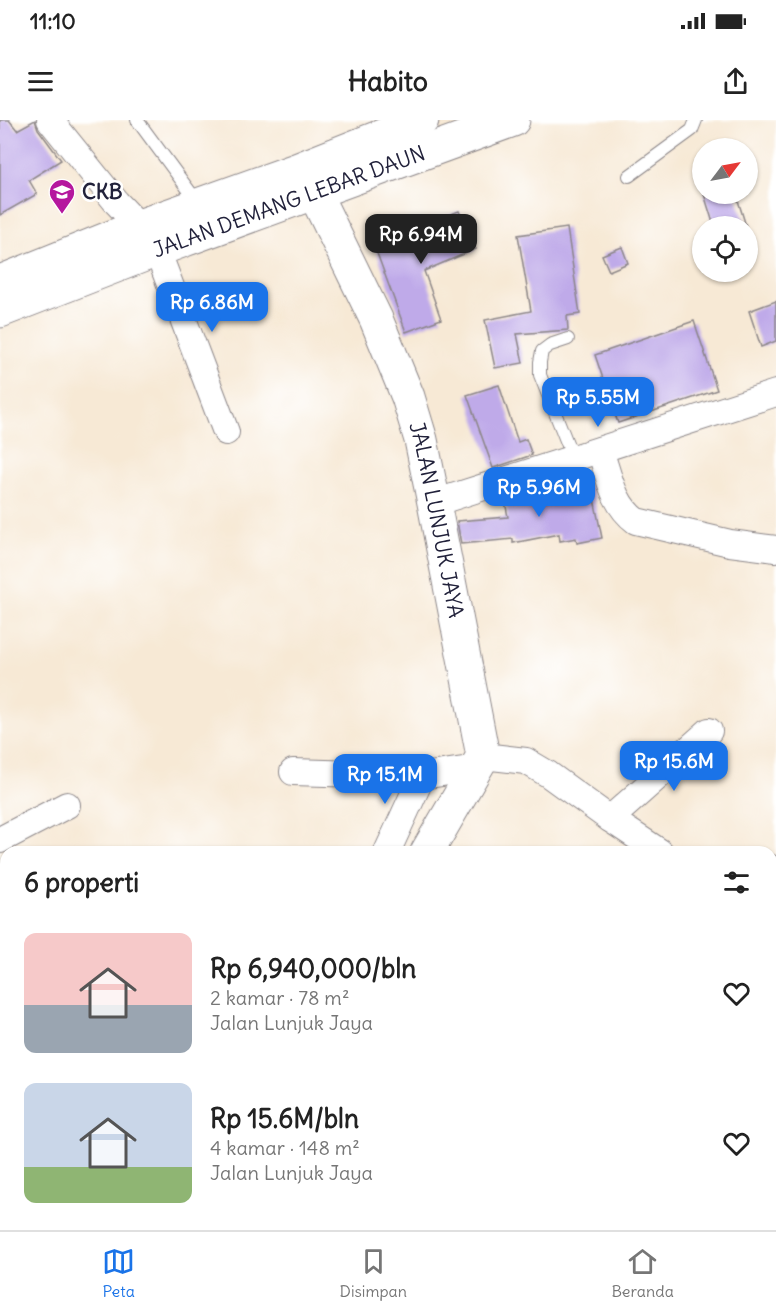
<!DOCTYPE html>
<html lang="id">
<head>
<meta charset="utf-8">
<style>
  :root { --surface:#fff; --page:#f2f2f2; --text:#222; --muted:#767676; --line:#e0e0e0; --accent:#1a73e8 }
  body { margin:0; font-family:Delius,sans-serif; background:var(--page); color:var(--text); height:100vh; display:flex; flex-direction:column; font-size:22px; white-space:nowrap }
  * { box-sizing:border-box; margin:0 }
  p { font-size:20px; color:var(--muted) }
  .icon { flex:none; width:33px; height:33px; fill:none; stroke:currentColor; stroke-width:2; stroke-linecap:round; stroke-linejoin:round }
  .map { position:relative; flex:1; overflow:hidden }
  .side { position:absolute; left:0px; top:726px; width:777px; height:384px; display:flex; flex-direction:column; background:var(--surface); border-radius:18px 18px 0 0; box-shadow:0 2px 4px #0004 }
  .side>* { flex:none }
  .needle { width:39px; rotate:58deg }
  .fabs { position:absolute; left:692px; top:18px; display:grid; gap:12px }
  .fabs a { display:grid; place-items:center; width:66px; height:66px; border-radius:50%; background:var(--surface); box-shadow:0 2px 4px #0004; font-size:30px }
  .price { position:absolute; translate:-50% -51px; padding:0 14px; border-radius:12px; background:var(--accent); color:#fff; font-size:20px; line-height:39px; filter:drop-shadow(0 2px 3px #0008) }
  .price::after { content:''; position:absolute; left:50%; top:36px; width:18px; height:14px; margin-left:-9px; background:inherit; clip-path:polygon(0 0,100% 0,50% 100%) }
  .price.selected { background:#222; color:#fff }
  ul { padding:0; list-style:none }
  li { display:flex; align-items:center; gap:18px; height:150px; padding:0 24px }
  li span { display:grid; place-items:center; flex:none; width:168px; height:120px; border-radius:12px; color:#555 }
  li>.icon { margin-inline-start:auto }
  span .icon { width:72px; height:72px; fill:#fffc; stroke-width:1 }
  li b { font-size:26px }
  h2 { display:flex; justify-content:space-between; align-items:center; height:72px; padding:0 24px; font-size:26px }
  .status { display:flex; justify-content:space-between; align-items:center; height:42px; padding:0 30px; background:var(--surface); direction:ltr }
  .status svg { height:16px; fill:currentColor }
  header { display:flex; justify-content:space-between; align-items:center; height:78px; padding:0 24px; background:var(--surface); font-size:27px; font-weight:700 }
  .tabs { display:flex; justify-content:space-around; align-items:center; height:84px; border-top:2px solid var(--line); background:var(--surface); font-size:16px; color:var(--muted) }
  .tabs a { display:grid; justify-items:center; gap:3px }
  .tabs .selected { color:var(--accent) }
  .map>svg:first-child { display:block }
</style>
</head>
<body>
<div class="status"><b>11:10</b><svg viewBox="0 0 49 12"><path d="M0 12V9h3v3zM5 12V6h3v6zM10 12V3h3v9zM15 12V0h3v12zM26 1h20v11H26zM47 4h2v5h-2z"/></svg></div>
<header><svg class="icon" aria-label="menu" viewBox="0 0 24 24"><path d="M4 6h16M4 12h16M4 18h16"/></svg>Habito<svg class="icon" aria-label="share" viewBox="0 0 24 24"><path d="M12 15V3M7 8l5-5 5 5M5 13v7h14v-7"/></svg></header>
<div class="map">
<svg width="776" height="1110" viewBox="0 0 776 1110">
  <rect width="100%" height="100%" fill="#fff"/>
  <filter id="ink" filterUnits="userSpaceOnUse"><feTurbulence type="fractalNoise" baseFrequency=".0167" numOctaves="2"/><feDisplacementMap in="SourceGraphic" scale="12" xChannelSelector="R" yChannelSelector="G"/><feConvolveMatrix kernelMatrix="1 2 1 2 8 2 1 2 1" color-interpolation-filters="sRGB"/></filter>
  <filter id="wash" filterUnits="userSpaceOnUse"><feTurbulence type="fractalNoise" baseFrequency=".008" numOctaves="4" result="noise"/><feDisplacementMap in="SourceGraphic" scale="24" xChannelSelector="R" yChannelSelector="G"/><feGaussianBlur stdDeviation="1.35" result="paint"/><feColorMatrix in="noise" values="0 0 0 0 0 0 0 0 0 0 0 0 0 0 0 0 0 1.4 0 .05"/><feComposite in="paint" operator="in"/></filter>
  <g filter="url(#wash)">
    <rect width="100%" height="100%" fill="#f7e9d5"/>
    <g id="blocks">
      <!-- building -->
      <g fill="#bfaae9">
        <polygon points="0,0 9,0 17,10 35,0 38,9 61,40 29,60 37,74 0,95"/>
        <polygon points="704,74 736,74 746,106 714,106"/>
        <polygon points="459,91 476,129 424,151 441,199 406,212 374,125"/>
        <polygon points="567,108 580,194 567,196 568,210 517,214 523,243 495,248 485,200 531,191 518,115"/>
        <polygon points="622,127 628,143 609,151 602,135"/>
        <polygon points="776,181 776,221 761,227 749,191"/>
        <polygon points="694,201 717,270 618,303 595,235"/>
        <polygon points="499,265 518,322 526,319 532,335 493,348 467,275"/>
        <polygon points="591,364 602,418 577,423 576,418 560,421 559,414 513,423 513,419 461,424 457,401 508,397 504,376 536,366 538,375"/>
      </g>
    </g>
  </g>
  <g filter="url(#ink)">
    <use href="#blocks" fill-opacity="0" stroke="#8c8688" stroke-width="1.5"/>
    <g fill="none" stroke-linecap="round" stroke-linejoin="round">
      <!-- lane casing -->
      <g stroke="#8c8688" stroke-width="14">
        <g id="lane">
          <polyline points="137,0 199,84"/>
          <polyline points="629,56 692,10 696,0"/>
          <polyline points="568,219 550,225 542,231 540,242 540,255 573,338"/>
        </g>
      </g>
      <!-- street casing -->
      <g stroke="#8c8688" stroke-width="28">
        <g id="street">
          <polyline points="50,0 117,83 139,106"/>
          <polyline points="157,130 226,312"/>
          <path d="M 600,330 C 609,356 613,384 636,401 L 730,423 L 776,429"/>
          <polyline points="434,383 776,273"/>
          <polyline points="483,636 526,641 548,654 610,699 660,732"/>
          <polyline points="293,652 422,656 477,648"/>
          <polyline points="610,699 709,611"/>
          <polyline points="0,720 67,685"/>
          <polyline points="387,732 422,656"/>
          <polyline points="771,748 776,751"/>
          <polyline points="0,842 6,839"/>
          <polyline points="0,945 6,952"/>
          <polyline points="771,1028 776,1028"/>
          <polyline points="172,1104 179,1110"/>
          <polyline points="494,1104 518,1110"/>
          <polyline points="423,1110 429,1104"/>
          <polyline points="669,1110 670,1104"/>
        </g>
      </g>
      <!-- secondary casing -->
      <g stroke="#8c8688" stroke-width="35">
        <g id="secondary">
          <path id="s1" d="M 314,72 L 376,199 L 408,277 L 421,320 L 434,383 L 483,636 L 427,732"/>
          <polyline points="224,1110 227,1104"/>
        </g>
      </g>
      <!-- highway casing -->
      <g stroke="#8c8688" stroke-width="35">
        <g id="highway">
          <polyline points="0,162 139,106 296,50 422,0"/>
          <path id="s2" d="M 0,191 L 157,130 L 513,0"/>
        </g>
      </g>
      <!-- lane -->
      <use href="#lane" stroke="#fff" stroke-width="12"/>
      <!-- street -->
      <use href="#street" stroke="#fff" stroke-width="26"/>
      <!-- secondary -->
      <use href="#secondary" stroke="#fff" stroke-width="33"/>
      <!-- highway -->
      <use href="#highway" stroke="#fff" stroke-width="33"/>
    </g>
  </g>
  <!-- icons -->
  <defs>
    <g id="school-pin" transform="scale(1.35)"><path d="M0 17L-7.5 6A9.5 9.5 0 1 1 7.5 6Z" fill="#b5179e" stroke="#fff"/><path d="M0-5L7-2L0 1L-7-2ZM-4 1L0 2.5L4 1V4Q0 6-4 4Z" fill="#fff"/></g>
  </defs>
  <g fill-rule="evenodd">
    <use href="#school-pin" x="62" y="72"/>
  </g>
  <g text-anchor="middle" stroke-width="5" stroke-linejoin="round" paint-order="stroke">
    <!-- poi labels -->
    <g font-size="21" font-weight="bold" fill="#22223b" stroke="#fff" text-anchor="start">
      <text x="82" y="79">CKB</text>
    </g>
    <!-- street labels -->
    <g font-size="21" fill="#22223b" stroke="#fff">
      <text dy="7" stroke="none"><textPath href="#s2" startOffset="309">JALAN DEMANG LEBAR DAUN</textPath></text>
      <text dy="7" stroke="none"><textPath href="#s1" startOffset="352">JALAN LUNJUK JAYA</textPath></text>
    </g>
  </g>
</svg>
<div class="fabs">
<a><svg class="needle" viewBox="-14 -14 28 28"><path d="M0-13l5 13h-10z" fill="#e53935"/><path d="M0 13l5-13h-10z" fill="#767676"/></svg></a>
<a><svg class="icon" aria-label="locate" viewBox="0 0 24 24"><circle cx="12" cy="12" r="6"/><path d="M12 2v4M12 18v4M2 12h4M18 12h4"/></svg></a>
</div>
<b class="price selected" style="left:421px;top:145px">Rp 6.94M</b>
<b class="price" style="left:212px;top:213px">Rp 6.86M</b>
<b class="price" style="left:598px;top:308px">Rp 5.55M</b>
<b class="price" style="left:539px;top:398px">Rp 5.96M</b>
<b class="price" style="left:674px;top:672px">Rp 15.6M</b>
<b class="price" style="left:385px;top:685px">Rp 15.1M</b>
<section class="side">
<h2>6 properti<svg class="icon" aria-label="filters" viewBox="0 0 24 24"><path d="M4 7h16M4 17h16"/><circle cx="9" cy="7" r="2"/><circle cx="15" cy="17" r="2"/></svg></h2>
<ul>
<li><span style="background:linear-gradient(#f6c9c9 60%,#9aa5b1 0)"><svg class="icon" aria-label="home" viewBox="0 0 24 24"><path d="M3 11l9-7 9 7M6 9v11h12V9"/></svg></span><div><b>Rp 6,940,000/bln</b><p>2 kamar · 78 m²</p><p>Jalan Lunjuk Jaya</p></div><svg class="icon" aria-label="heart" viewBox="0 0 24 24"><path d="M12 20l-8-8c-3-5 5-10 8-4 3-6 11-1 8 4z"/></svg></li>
<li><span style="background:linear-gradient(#c9d6e8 70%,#8fb573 0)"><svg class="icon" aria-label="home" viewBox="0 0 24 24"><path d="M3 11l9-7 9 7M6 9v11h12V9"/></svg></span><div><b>Rp 15.6M/bln</b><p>4 kamar · 148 m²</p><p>Jalan Lunjuk Jaya</p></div><svg class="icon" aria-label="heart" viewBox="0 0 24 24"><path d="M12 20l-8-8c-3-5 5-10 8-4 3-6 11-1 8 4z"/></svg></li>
</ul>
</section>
</div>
<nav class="tabs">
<a class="selected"><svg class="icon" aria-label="map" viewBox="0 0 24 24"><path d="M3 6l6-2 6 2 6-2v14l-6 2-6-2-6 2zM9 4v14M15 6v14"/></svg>Peta</a>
<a><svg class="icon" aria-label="saved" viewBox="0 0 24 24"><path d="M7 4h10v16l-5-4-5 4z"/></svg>Disimpan</a>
<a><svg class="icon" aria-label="home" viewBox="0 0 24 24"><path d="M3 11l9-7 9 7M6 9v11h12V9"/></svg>Beranda</a>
</nav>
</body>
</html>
